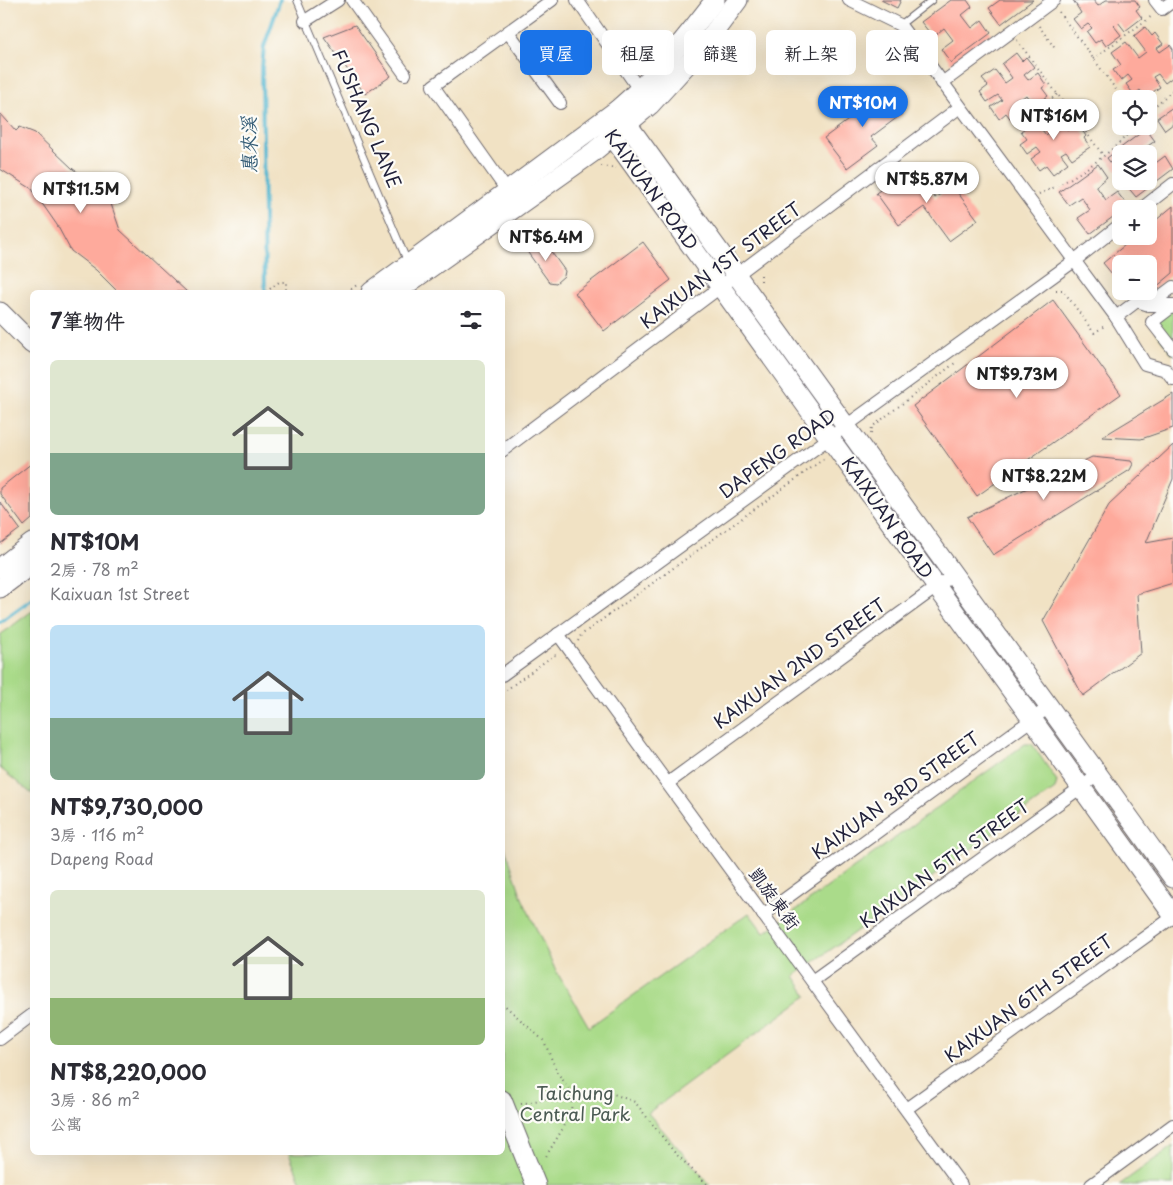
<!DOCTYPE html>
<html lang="zh-TW">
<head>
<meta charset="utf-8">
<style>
  :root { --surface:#fff; --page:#f2f2f3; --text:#2b2b33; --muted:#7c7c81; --accent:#1a73e8 }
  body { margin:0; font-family:"Playpen Sans","LXGW WenKai TC",sans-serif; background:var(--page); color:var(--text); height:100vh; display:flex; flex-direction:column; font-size:19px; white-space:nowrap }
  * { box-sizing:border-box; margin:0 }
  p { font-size:16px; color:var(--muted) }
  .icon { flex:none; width:28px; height:28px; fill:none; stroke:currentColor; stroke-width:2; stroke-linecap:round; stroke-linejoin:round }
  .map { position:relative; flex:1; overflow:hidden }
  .sheet { position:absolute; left:30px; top:290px; width:475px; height:865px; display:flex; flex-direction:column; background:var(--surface); border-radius:8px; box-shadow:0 5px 20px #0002 }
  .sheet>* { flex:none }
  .banner { position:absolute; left:520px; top:30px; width:475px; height:45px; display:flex; gap:10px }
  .controls { position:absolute; left:1112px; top:90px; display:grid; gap:10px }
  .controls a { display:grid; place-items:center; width:45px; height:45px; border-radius:8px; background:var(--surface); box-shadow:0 5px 20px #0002; font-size:25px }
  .price { position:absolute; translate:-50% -42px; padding:0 11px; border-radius:18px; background:#fff; color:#222; font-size:16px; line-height:32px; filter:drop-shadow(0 1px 2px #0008) }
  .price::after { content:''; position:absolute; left:50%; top:30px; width:15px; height:11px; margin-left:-8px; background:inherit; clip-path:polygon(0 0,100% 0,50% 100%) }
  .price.current { background:var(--accent); color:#fff }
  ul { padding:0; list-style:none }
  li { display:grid; align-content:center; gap:10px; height:265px; padding:0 20px }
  li span { display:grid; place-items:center; height:155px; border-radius:8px; color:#555 }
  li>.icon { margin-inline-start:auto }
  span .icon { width:90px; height:90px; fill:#fffc; stroke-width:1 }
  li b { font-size:21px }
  h2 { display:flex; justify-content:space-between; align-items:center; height:60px; padding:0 20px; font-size:21px }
  .chip { padding:0 18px; border-radius:8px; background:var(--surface); box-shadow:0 5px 20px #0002; font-size:18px; line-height:45px }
  .chip.current { background:var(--accent); color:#fff }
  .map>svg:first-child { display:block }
</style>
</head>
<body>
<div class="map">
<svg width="1173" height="1185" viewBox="0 0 1173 1185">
  <rect width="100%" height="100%" fill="#fdfcf7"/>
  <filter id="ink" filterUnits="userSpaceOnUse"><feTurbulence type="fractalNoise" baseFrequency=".02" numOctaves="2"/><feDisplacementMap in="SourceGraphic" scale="10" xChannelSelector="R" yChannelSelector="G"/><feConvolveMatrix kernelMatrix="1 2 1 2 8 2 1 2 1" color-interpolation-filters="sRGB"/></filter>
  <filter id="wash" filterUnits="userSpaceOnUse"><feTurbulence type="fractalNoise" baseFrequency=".0096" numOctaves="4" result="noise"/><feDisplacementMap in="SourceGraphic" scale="20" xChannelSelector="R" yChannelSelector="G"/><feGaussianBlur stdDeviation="1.12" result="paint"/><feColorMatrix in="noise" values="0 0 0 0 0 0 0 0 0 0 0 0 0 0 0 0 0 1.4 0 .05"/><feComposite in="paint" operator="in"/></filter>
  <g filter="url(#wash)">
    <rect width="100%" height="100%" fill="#f1e2c4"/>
    <!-- green -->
    <g fill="#aadb8a" stroke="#667e62">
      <polygon points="1173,302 1173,355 1148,321"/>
      <polygon points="32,611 32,794 0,768 0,635"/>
      <polygon points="1025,744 1032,744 1057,781 1055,789 794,976 807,996 648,1113 710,1185 302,1185 289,1153 502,1152 503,841 522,898 555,969 589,1027 749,913 764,933"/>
      <polygon points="1173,1146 1173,1185 1119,1185"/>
    </g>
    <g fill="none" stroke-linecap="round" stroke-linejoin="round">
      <!-- stream -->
      <g stroke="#51b6d0" stroke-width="4">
        <polyline points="265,292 262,68 264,47 280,0"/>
        <polyline points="0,622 32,599"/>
      </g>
    </g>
    <g id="blocks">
      <!-- building -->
      <g fill="#feaa9c">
        <polygon points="881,0 901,0 897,8"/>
        <polygon points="951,0 967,0 972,7 962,15 972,28 982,20 991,33 951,63 941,49 953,40 944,28 933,37 921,22"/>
        <polygon points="1000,0 1033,0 1001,24 989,8"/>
        <polygon points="1073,0 1093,0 1098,6 1106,0 1135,0 1140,7 1136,10 1142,18 1125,31 1118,22 1114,26 1121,35 1106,46 1101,39 1095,43 1087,32 1092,28 1088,24 1081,29 1073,19 1081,13"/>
        <polygon points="355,25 391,76 365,94 324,37"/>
        <polygon points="1145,27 1152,36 1155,33 1163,44 1157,48 1160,52 1170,45 1173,49 1173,77 1165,83 1158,74 1153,77 1160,87 1146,97 1140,90 1134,95 1126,84 1132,80 1128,75 1121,81 1113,70 1121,65 1112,52 1126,42 1138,58 1146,52 1134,36"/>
        <polygon points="1016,53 1022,61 1026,57 1034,67 1024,75 1028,80 1038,73 1046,85 1042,88 1048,96 1034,106 1026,95 1020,100 1028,111 1013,122 1006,113 999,119 991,107 1002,100 998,95 987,102 980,92 988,86 982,79 995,70 1005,83 1012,78 1002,64"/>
        <polygon points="882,87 902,114 871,137 878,145 847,168 824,138 855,115 851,110"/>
        <polygon points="1055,106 1060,113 1065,109 1072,119 1065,125 1068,130 1077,123 1086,136 1084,138 1090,147 1072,159 1066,151 1061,154 1068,163 1053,174 1046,165 1039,170 1031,159 1041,152 1037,147 1027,154 1020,144 1027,139 1021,131 1035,121 1046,135 1052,130 1042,116"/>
        <polygon points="1173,107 1173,124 1165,130 1157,118"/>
        <polygon points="0,113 16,131 20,127 35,133 73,169 100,188 110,201 120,230 187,292 118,292 96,270 71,251 57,225 32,189 0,169"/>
        <polygon points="1146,129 1155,141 1142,150 1145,154 1121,154 1121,166 1116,170 1107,158"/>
        <polygon points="1165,156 1173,169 1136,197 1126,185 1131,181 1149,181 1149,159 1153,165"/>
        <polygon points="1098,164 1107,177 1096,186 1106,200 1117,192 1128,206 1121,209 1121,211 1090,234 1078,218 1090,210 1081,197 1069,205 1059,192"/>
        <polygon points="912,167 935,198 952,185 978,220 949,241 924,207 899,225 876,193"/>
        <polygon points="1173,206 1173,273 1142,299 1136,291 1149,291 1149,264 1121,264 1121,285 1103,263 1136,236 1149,236 1149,226"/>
        <polygon points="542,239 565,271 564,276 556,283 549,282 526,250"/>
        <polygon points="643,242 671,280 604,331 575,293"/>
        <polygon points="1053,300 1121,394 977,496 913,406"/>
        <polygon points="1173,394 1173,428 1141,439 1102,437"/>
        <polygon points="1173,445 1173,479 1146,543 1173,538 1173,583 1137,594 1141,653 1083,696 1043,621 1109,505"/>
        <polygon points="1092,457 1131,461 1133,464 1130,470 993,555 967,517"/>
        <polygon points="32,463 32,519 24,526 0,494 0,488"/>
        <polygon points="0,502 20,529 0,544"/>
      </g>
    </g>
  </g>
  <g filter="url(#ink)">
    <use href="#blocks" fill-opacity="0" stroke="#6a656b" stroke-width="1"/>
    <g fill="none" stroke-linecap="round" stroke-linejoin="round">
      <!-- lane casing -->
      <g stroke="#6a656b" stroke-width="8">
        <g id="lane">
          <polyline points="297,0 408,263"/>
          <polyline points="900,25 932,0"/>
        </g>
      </g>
      <!-- street casing -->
      <g stroke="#6a656b" stroke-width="14">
        <g id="street">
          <polyline points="352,0 405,74"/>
          <polyline points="577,0 643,95"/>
          <polyline points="849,0 900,25 1116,317 1145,364 1166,370 1173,379"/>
          <polyline points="1155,0 1162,9 1173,1"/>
          <polyline points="305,21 338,0"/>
          <polyline points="508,32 560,103"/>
          <polyline points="942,83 1054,0"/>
          <polyline points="508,192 433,86 552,0"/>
          <polyline points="1141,209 1173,184"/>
          <polyline points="1149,305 1173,287"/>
          <polyline points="1173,306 1152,322 1173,349"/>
          <polyline points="1116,317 1137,301 1149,305 1173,305"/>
          <polyline points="502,451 960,107"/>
          <polyline points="558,634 961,1185"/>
          <polyline points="502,675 1074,261 1121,224"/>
          <polyline points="668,783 953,575"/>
          <polyline points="763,915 1049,707"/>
          <polyline points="812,981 1098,775"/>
          <polyline points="0,1039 32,1015"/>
          <polyline points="906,1109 1173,917"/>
          <polyline points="1091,1185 1173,1125"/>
        </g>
      </g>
      <!-- secondary casing -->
      <g stroke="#6a656b" stroke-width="21">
        <g id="secondary">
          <polyline points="617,110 1173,878"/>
          <polyline points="602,122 1173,915"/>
          <path d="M 371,292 L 617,110 C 654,78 685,39 715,0"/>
          <polyline points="396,292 592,153 650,105 703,47 738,0"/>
          <polyline points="0,312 32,344"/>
          <polyline points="0,568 32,543"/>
          <polyline points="0,588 32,564"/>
          <polyline points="502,1100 536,1185"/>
        </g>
      </g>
      <!-- path -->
      <g stroke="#6a656b" stroke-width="2" stroke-dasharray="1 4" stroke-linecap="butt">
        <polyline points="1059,12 1123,99"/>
        <polyline points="1039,26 1056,50"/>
        <polyline points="1017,40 1103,155"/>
        <polyline points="1093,59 1152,16"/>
        <polyline points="1149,111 1173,90"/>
        <polyline points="1016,125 1058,94"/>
        <polyline points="601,166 616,168"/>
        <path d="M 1039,194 C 1068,183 1117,151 1134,126"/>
        <polyline points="761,281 761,274"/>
        <polyline points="1056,290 1063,290 1094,333 1106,325"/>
        <polyline points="266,292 279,282 286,282 286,292"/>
        <polyline points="347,292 357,285"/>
        <polyline points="871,434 872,427 955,363"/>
        <polyline points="578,641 581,635 825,458"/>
        <polyline points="502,693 554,655 558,656"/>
        <polyline points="502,1003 544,1041 557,1072 572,1093 571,1115 545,1158"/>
        <polyline points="521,1104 572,1093 611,1093 635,1102 675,1153 708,1185"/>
      </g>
      <!-- lane -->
      <use href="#lane" stroke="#fff" stroke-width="6"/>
      <!-- street -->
      <use href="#street" stroke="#fff" stroke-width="12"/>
      <!-- secondary -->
      <use href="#secondary" stroke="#fff" stroke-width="19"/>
    </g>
  </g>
  <g text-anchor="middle" stroke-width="4.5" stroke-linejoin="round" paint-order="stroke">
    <!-- street labels -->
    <g font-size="18" fill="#22223b" stroke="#fdfcf7">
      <text transform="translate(366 119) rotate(67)" y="6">FUSHANG LANE</text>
      <text transform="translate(651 190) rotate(54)" y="6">KAIXUAN ROAD</text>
      <text transform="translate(721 266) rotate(-37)" y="6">KAIXUAN 1ST STREET</text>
      <text transform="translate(778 454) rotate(-36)" y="6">DAPENG ROAD</text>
      <text transform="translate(887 518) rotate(55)" y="6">KAIXUAN ROAD</text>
      <text transform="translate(800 664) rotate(-36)" y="6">KAIXUAN 2ND STREET</text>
      <text transform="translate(896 796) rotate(-36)" y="6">KAIXUAN 3RD STREET</text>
      <text transform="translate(945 864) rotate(-36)" y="6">KAIXUAN 5TH STREET</text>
      <text transform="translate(774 899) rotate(54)" y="6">凱旋東街</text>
      <text transform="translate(1029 999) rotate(-36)" y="6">KAIXUAN 6TH STREET</text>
    </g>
    <!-- park labels -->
    <g font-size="18" fill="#4b5a53" stroke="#fdfcf7">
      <text x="575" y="1100">Taichung<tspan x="575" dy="21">Central Park</tspan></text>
    </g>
    <!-- water labels -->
    <g font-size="19" font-style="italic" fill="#355d77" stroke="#fdfcf7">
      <text transform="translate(249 145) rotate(-91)" y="7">惠來溪</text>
    </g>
  </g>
</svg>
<div class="controls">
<a><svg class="icon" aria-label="locate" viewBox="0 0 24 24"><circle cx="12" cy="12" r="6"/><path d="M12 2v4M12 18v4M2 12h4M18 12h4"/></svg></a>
<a><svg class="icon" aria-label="layers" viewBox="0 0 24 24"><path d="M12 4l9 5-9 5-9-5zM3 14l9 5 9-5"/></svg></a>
<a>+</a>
<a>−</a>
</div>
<b class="price current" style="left:863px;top:128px">NT$10M</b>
<b class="price" style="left:1054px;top:141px">NT$16M</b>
<b class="price" style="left:927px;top:204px">NT$5.87M</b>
<b class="price" style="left:81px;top:214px">NT$11.5M</b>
<b class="price" style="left:546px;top:262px">NT$6.4M</b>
<b class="price" style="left:1017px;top:399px">NT$9.73M</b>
<b class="price" style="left:1044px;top:501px">NT$8.22M</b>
<div class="banner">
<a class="chip current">買屋</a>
<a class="chip">租屋</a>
<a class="chip">篩選</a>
<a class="chip">新上架</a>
<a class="chip">公寓</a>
</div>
<section class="sheet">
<h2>7筆物件<svg class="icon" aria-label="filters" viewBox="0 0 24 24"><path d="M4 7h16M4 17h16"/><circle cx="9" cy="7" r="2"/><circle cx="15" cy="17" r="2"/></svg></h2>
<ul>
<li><span style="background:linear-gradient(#dfe7d0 60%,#7fa58c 0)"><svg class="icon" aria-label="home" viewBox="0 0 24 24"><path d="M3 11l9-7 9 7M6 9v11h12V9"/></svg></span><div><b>NT$10M</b><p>2房 · 78 m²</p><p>Kaixuan 1st Street</p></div></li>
<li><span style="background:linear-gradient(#bfe0f5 60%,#7fa58c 0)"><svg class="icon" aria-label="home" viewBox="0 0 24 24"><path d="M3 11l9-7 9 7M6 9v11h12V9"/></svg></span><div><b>NT$9,730,000</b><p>3房 · 116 m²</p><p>Dapeng Road</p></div></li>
<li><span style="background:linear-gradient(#dfe7d0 70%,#8fb573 0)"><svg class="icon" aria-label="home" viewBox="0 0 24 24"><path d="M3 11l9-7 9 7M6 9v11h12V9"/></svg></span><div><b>NT$8,220,000</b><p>3房 · 86 m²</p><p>公寓</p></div></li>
</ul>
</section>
</div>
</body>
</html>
